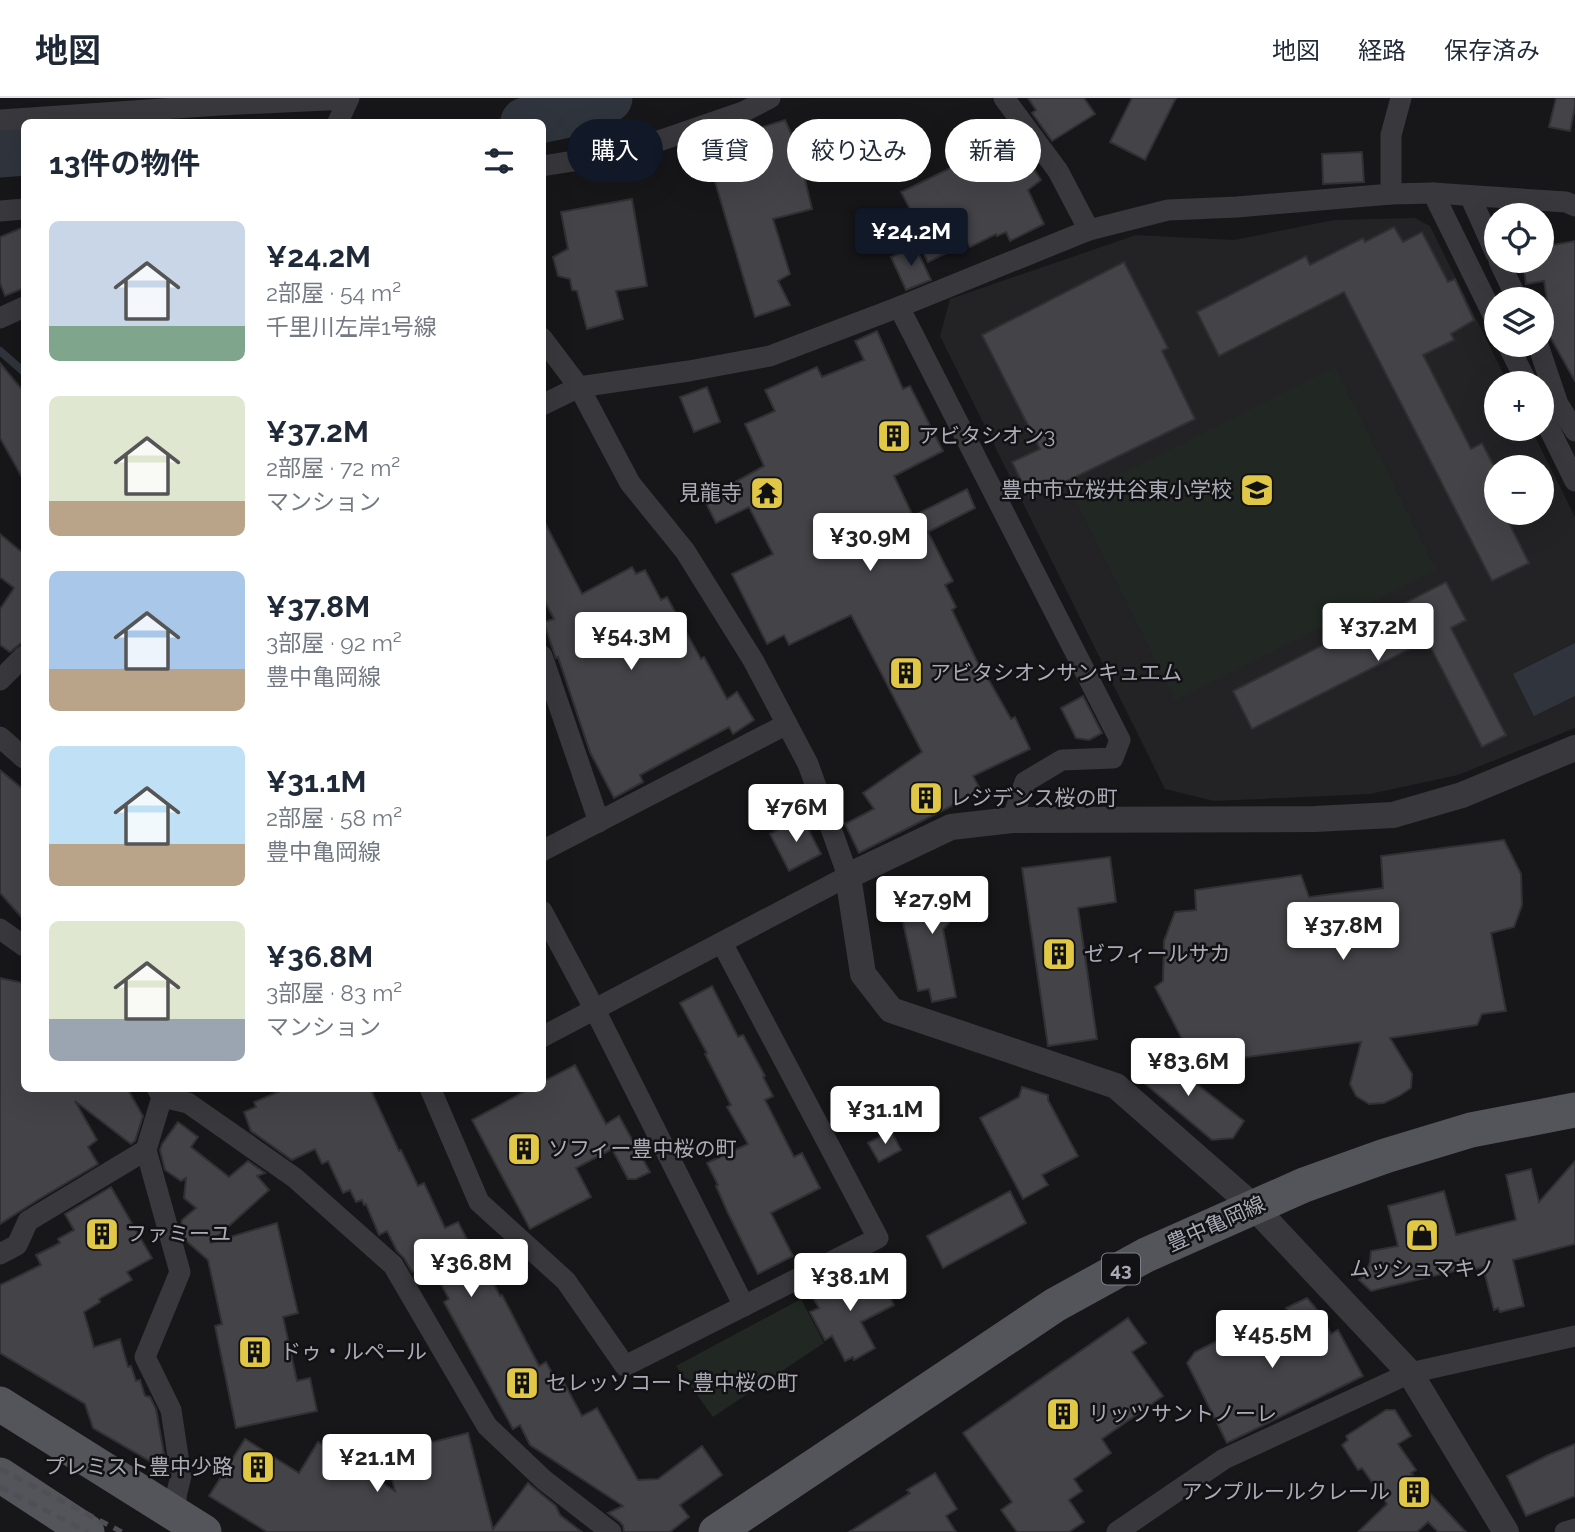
<!DOCTYPE html>
<html lang="ja">
<head>
<meta charset="utf-8">
<style>
  :root { --surface:#fff; --page:#f2f2f3; --text:#1f2937; --muted:#747a83; --line:#e0e1e3; --accent:#111827 }
  body { margin:0; font-family:Raleway,"Noto Sans JP",sans-serif; background:var(--page); color:var(--text); height:100vh; display:flex; flex-direction:column; font-size:26px; white-space:nowrap }
  * { box-sizing:border-box; margin:0 }
  p { font-size:23px; color:var(--muted) }
  .icon { flex:none; width:38px; height:38px; fill:none; stroke:currentColor; stroke-width:2; stroke-linecap:round; stroke-linejoin:round }
  .map { position:relative; flex:1; overflow:hidden }
  .sheet { position:absolute; left:21px; top:21px; width:525px; height:973px; display:flex; flex-direction:column; background:var(--surface); border-radius:10px; box-shadow:0 7px 28px #0002 }
  .sheet>* { flex:none }
  .hud { position:absolute; left:567px; top:21px; width:665px; height:63px; display:flex; gap:14px }
  .tools { position:absolute; left:1484px; top:105px; display:grid; gap:14px }
  .tools a { display:grid; place-items:center; width:70px; height:70px; border-radius:50%; background:var(--surface); box-shadow:0 7px 28px #0002; font-size:35px }
  .price { position:absolute; translate:-50% -60px; padding:0 16px; border-radius:7px; background:#fff; color:#222; font-size:23px; line-height:46px; filter:drop-shadow(0 2px 4px #0008) }
  .price::after { content:''; position:absolute; left:50%; top:42px; width:21px; height:16px; margin-left:-10px; background:inherit; clip-path:polygon(0 0,100% 0,50% 100%) }
  .price.current { background:var(--accent); color:#fff }
  ul { padding:0; list-style:none }
  li { display:flex; align-items:center; gap:21px; height:175px; padding:0 28px }
  li span { display:grid; place-items:center; flex:none; width:196px; height:140px; border-radius:10px; color:#555 }
  li>.icon { margin-inline-start:auto }
  span .icon { width:84px; height:84px; fill:#fffc; stroke-width:1 }
  li b { font-size:30px }
  h2 { display:flex; justify-content:space-between; align-items:center; height:84px; padding:0 28px; font-size:30px }
  .pill { padding:0 24px; border-radius:32px; background:var(--surface); box-shadow:0 7px 28px #0002; font-size:24px; line-height:63px }
  .pill.current { background:var(--accent); color:#fff }
  header { display:flex; align-items:center; gap:42px; box-sizing:border-box; height:98px; padding:0 35px; background:var(--surface); border-bottom:2px solid var(--line) }
  header strong { font-size:33px }
  nav { display:flex; gap:38px; margin-inline-start:auto; font-size:24px }
  .map>svg:first-child { display:block }
</style>
</head>
<body>
<header>
<strong>地図</strong>
<nav><a>地図</a><a>経路</a><a>保存済み</a></nav>
</header>
<div class="map">
<svg width="1575" height="1434" viewBox="0 0 1575 1434">
  <rect width="100%" height="100%" fill="#171618"/>
  <!-- built -->
  <path fill="#232225" fill-rule="evenodd" d="M 1415,120 L 1430,128 L 1508,285 L 1496,285 L 1496,331 L 1531,331 L 1575,419 L 1575,630 L 1458,677 L 1370,696 L 1214,703 L 1165,691 L 940,238 L 950,201 L 1136,137 L 1234,142 L 1334,122 ZM 1496,369 L 1542,369 L 1542,415 L 1496,415 Z"/>
  <!-- green -->
  <g fill="#212823">
    <polygon points="1335,269 1436,472 1175,602 1074,399"/>
    <polygon points="801,1201 824,1245 713,1319 676,1268"/>
  </g>
  <!-- water -->
  <polygon fill="#30353d" points="1575,545 1575,598 1534,618 1513,576"/>
  <g fill="none" stroke-linecap="round" stroke-linejoin="round">
    <!-- stream -->
    <polyline stroke="#30353d" stroke-width="8" points="0,253 24,274"/>
    <!-- river -->
    <g stroke="#30353d" stroke-width="49">
      <polyline points="525,24 568,15 608,0"/>
      <polyline points="0,55 24,53"/>
    </g>
  </g>
  <!-- building -->
  <g fill="#444348" stroke="#313134" stroke-width="2">
    <polygon points="1028,0 1084,0 1095,16 1052,43 1032,15 1036,12"/>
    <polygon points="1132,0 1176,0 1145,62 1110,44"/>
    <polygon points="1556,0 1575,0 1575,9 1570,33 1549,29"/>
    <polygon points="785,22 799,53 802,52 809,76 804,77 812,111 773,121 790,176 778,183 790,207 755,219 703,43 746,29 747,34"/>
    <polygon points="1010,30 1030,57 1026,59 1041,82 1028,92 1044,126 1010,143 1006,134 997,138 996,136 970,149 967,145 928,164 914,137 922,134 901,94 982,55 979,52"/>
    <polygon points="1362,54 1364,84 1323,86 1322,56"/>
    <polygon points="632,101 647,188 616,193 623,221 587,231 577,193 572,192 570,181 558,178 553,159 568,151 561,114"/>
    <polygon points="24,129 24,190 5,198 0,185 0,139"/>
    <polygon points="1394,129 1403,144 1422,134 1448,184 1455,181 1474,222 1451,236 1454,242 1423,257 1471,351 1482,345 1496,372 1496,415 1504,415 1529,465 1492,483 1344,194 1219,258 1197,214 1306,158 1310,167 1363,140 1365,144"/>
    <polygon points="1575,143 1575,283 1549,237 1552,232 1544,183 1526,186 1523,163 1542,163 1542,149"/>
    <polygon points="915,148 931,182 906,192 891,159"/>
    <polygon points="1124,164 1168,250 1162,253 1195,321 1030,401 1012,364 1040,351 982,237"/>
    <polygon points="877,233 903,291 910,288 943,353 894,378 913,418 967,391 975,410 928,434 953,483 945,487 956,509 952,512 984,578 986,577 1011,621 1015,619 1030,651 973,678 981,693 859,755 845,726 874,711 863,695 922,654 851,517 789,547 784,537 767,546 732,476 773,456 749,409 716,425 705,403 737,387 735,384 764,368 745,326 775,313 765,292 817,269 822,279 864,262 855,243"/>
    <polygon points="0,265 24,294 24,383 0,340"/>
    <polygon points="707,289 720,324 694,334 680,299"/>
    <polygon points="542,419 582,496 632,469 636,476 645,472 661,502 667,499 701,561 704,559 727,601 737,594 754,622 733,636 729,629 640,677 643,684 614,700 590,654 558,559 556,560 553,552 544,524 554,521 542,498"/>
    <polygon points="0,436 24,456 24,545 20,546 10,554 0,547 0,511 14,490 0,479"/>
    <polygon points="1446,484 1466,522 1451,530 1506,637 1482,649 1427,542 1252,631 1233,593"/>
    <polygon points="1083,598 1102,635 1089,642 1076,640 1061,610"/>
    <polygon points="0,672 24,692 24,822 0,795"/>
    <polygon points="802,719 821,756 789,773 770,736"/>
    <polygon points="1504,742 1521,776 1522,807 1514,829 1491,835 1506,913 1482,916 1477,927 1390,940 1412,976 1411,990 1399,998 1384,1005 1369,1006 1356,998 1350,986 1361,944 1195,966 1155,889 1163,883 1164,843 1175,814 1196,812 1195,792 1301,777 1309,799 1383,790 1381,758"/>
    <polygon points="1110,759 1116,804 1078,810 1097,941 1048,948 1022,770"/>
    <polygon points="927,780 943,794 951,785 970,802 943,831 956,899 932,904 929,891 918,893 900,810"/>
    <polygon points="0,880 24,885 24,990 127,990 143,1018 135,1043 131,1046 75,1003 97,1042 88,1049 98,1066 36,1103 0,1126"/>
    <polygon points="712,888 738,939 743,937 765,978 763,979 773,998 765,1002 794,1059 802,1055 820,1090 771,1115 793,1158 758,1176 727,1113 716,1088 718,1087 707,1065 748,1046 727,1009 731,1007 705,956 707,955 680,905"/>
    <polygon points="1149,955 1157,955 1244,1023 1233,1040 1212,1042 1132,975"/>
    <polygon points="575,967 606,1026 619,1018 650,1074 636,1081 628,1081 612,1051 576,1070 591,1099 530,1131 472,1022 531,990 542,990 542,984"/>
    <polygon points="1022,989 1048,997 1048,1002 1078,1058 1042,1077 1048,1087 1023,1101 980,1020 1019,999"/>
    <polygon points="288,990 370,990 399,1053 401,1052 418,1088 424,1085 445,1130 458,1124 471,1149 474,1147 500,1198 502,1197 539,1268 546,1264 558,1286 563,1283 582,1318 597,1310 638,1382 658,1381 702,1348 722,1377 680,1407 689,1419 670,1434 624,1434 623,1428 620,1424 608,1415 623,1408 530,1347 520,1327 513,1331 444,1204 449,1201 430,1165 412,1174 404,1160 397,1153 387,1133 379,1137 366,1106 364,1107 362,1102 356,1104 350,1092 343,1095 328,1063 322,1066 315,1051 292,1062 251,1033 244,1014 256,1009 254,1004"/>
    <polygon points="178,1024 198,1039 191,1049 229,1079 248,1063 265,1075 257,1078 269,1092 210,1145 277,1125 298,1215 283,1219 297,1283 310,1280 317,1313 236,1330 215,1228 222,1226 208,1162 184,1141 181,1130 182,1122 196,1110 184,1100 186,1080 181,1083 165,1072 160,1052 162,1046"/>
    <polygon points="891,1033 901,1052 879,1064 868,1045"/>
    <polygon points="1575,1063 1575,1146 1513,1162 1524,1208 1500,1214 1498,1210 1494,1212 1483,1169 1472,1172 1471,1169 1371,1193 1359,1182 1366,1174 1370,1164 1371,1153 1398,1148 1388,1108 1444,1093 1456,1137 1516,1122 1506,1077 1531,1071 1539,1104"/>
    <polygon points="111,1089 152,1160 127,1174 132,1182 99,1201 100,1204 84,1214 94,1249 120,1241 128,1269 131,1268 136,1283 140,1282 145,1298 150,1299 156,1311 167,1373 93,1330 85,1306 0,1255 0,1187 41,1167 36,1157 60,1145 58,1141 74,1132 65,1116"/>
    <polygon points="1010,1093 1026,1125 943,1170 927,1138"/>
    <polygon points="863,1172 870,1185 880,1180 894,1207 861,1224 875,1250 854,1262 853,1259 845,1263 832,1238 825,1242 810,1214 819,1210 812,1198"/>
    <polygon points="1307,1200 1320,1215 1331,1236 1338,1232 1363,1278 1227,1345 1187,1265 1195,1254 1225,1239 1229,1245 1289,1215 1286,1210"/>
    <polygon points="1128,1220 1146,1245 1132,1254 1163,1298 1102,1341 1111,1355 1074,1381 1082,1393 1069,1402 1084,1424 1069,1434 1017,1434 1001,1412 1012,1404 963,1335"/>
    <polygon points="1386,1312 1395,1312 1411,1338 1398,1346 1416,1372 1411,1375 1466,1434 1438,1434 1428,1424 1417,1434 1358,1434 1387,1406 1362,1370 1358,1372 1342,1347 1348,1342 1346,1338"/>
    <polygon points="468,1335 493,1431 528,1385 556,1408 560,1417 582,1434 267,1434 209,1398 245,1341 299,1375 318,1344 395,1393 386,1356"/>
    <polygon points="1575,1346 1575,1398 1526,1418 1507,1378 1548,1357"/>
    <polygon points="935,1375 957,1411 946,1418 956,1434 849,1434 910,1395 907,1392"/>
  </g>
  <g fill="none" stroke-linecap="round" stroke-linejoin="round">
    <!-- minor -->
    <g stroke="#38383d" stroke-width="21">
      <polyline points="1004,0 1058,73 1089,132"/>
      <polyline points="0,22 220,7 348,1"/>
      <polyline points="338,24 349,0"/>
      <polyline points="542,68 624,55 743,14 770,0"/>
      <polyline points="1433,95 1496,223"/>
      <polyline points="1391,96 1391,37 1401,0"/>
      <polyline points="1470,98 1496,156"/>
      <polyline points="0,113 24,111"/>
      <polyline points="1499,163 1517,201"/>
      <polyline points="899,209 1120,642 1113,660 1062,662 1025,684 1012,722"/>
      <polyline points="0,220 24,209"/>
      <polyline points="542,240 579,289 630,385 685,453 753,562 808,666 848,778 542,939"/>
      <polyline points="1508,247 1527,285"/>
      <polyline points="1538,247 1558,306 1575,333"/>
      <polyline points="542,307 579,289 689,273 770,258 899,209 1089,132 1168,112 1237,109 1391,96 1433,95 1566,104 1575,108"/>
      <polyline points="1542,316 1575,383"/>
      <polyline points="542,558 599,724"/>
      <polyline points="0,582 24,558"/>
      <polyline points="0,639 24,660"/>
      <polyline points="542,753 787,626"/>
      <polyline points="542,813 595,912 744,1208"/>
      <polyline points="0,831 24,848"/>
      <polyline points="157,990 162,999 188,1005 295,1080 393,1167 487,1328 544,1382 611,1434"/>
      <polyline points="430,990 479,1104 566,1183 625,1268 878,1140 722,845"/>
      <polyline points="162,999 146,1052 180,1174 145,1259 171,1312 181,1378 177,1394 174,1415"/>
      <polyline points="0,1156 17,1147 28,1123 146,1052"/>
      <polyline points="1117,1434 1224,1361 1410,1275 1575,1238"/>
      <polyline points="1565,1434 1575,1431"/>
    </g>
    <!-- tertiary -->
    <polyline stroke="#38383d" stroke-width="26" points="1506,1434 1410,1275 1253,1108 1116,988 891,912 863,876 848,778 951,729 1012,722 1315,721 1393,717 1462,697 1575,650"/>
    <!-- primary -->
    <g stroke="#54545b" stroke-width="35">
      <polyline points="0,1306 204,1434"/>
      <polyline points="0,1377 87,1434"/>
      <polyline points="716,1434 1055,1207 1146,1157 1304,1087 1385,1058 1471,1032 1575,1012"/>
    </g>
    <!-- rail -->
    <g stroke="#4f4f55" stroke-width="5" stroke-dasharray="9 7" stroke-linecap="butt">
      <polyline points="0,1371 122,1434"/>
      <polyline points="0,1389 88,1434"/>
    </g>
  </g>
  <!-- icons -->
  <defs>
    <g id="building-square" transform="scale(1.75)"><rect x="-9" y="-9" width="18" height="18" rx="4" fill="#e0c846" stroke="#121113"/><path d="M-4-6H4V6H1V3H-1V6H-4ZM-2.5-4.3h1.7v1.8h-1.7ZM.8-4.3h1.7v1.8H.8ZM-2.5-1h1.7V.8h-1.7ZM.8-1h1.7V.8H.8Z" fill="#111"/></g>
    <g id="school-square" transform="scale(1.75)"><rect x="-9" y="-9" width="18" height="18" rx="4" fill="#e0c846" stroke="#121113"/><path d="M0-5L7-2L0 1L-7-2ZM-4 1L0 2.5L4 1V4Q0 6-4 4Z" fill="#111"/></g>
    <g id="temple-square" transform="scale(1.75)"><rect x="-9" y="-9" width="18" height="18" rx="4" fill="#e0c846" stroke="#121113"/><path d="M0-6L5-2H3V0L6.5 2.5H4V6H1.5V3h-3V6H-4V2.5H-6.5L-3 0V-2H-5Z" fill="#111"/></g>
    <g id="shop-square" transform="scale(1.75)"><rect x="-9" y="-9" width="18" height="18" rx="4" fill="#e0c846" stroke="#121113"/><path d="M-5-2.5h2.3a2.7 3.5 0 0 1 5.4 0H5L5.5 6h-11ZM-1.5-2.5h3a1.5 2.3 0 0 0-3 0Z" fill="#111"/></g>
  </defs>
  <g fill-rule="evenodd">
    <use href="#building-square" x="894" y="338"/>
    <use href="#school-square" x="1257" y="392"/>
    <use href="#temple-square" x="767" y="395"/>
    <use href="#building-square" x="906" y="575"/>
    <use href="#building-square" x="926" y="700"/>
    <use href="#building-square" x="1059" y="856"/>
    <use href="#building-square" x="524" y="1051"/>
    <use href="#building-square" x="102" y="1136"/>
    <use href="#shop-square" x="1422" y="1137"/>
    <use href="#building-square" x="255" y="1254"/>
    <use href="#building-square" x="522" y="1285"/>
    <use href="#building-square" x="1063" y="1316"/>
    <use href="#building-square" x="258" y="1369"/>
    <use href="#building-square" x="1414" y="1394"/>
  </g>
  <g text-anchor="middle" stroke-width="5" stroke-linejoin="round" paint-order="stroke">
    <!-- shield labels -->
    <rect fill="#121113" stroke="#7c7d86" stroke-width="2" x="1102" y="1155.5" width="38" height="31" rx="5"/>
    <g font-size="19" font-weight="bold" fill="#aaabb7">
      <text x="1121" y="1178">43</text>
    </g>
    <!-- poi labels -->
    <g font-size="21" fill="#aaabb7" stroke="#121113" text-anchor="start">
      <text x="918" y="345">アビタシオン3</text>
      <text x="1232" y="399" text-anchor="end">豊中市立桜井谷東小学校</text>
      <text x="742" y="402" text-anchor="end">見龍寺</text>
      <text x="930" y="582">アビタシオンサンキュエム</text>
      <text x="950" y="707">レジデンス桜の町</text>
      <text x="1084" y="863">ゼフィールサカ</text>
      <text x="548" y="1058">ソフィー豊中桜の町</text>
      <text x="126" y="1143">ファミーユ</text>
      <text x="1422" y="1178" text-anchor="middle">ムッシュマキノ</text>
      <text x="280" y="1261">ドゥ・ルペール</text>
      <text x="546" y="1292">セレッソコート豊中桜の町</text>
      <text x="1088" y="1323">リッツサントノーレ</text>
      <text x="233" y="1376" text-anchor="end">プレミスト豊中少路</text>
      <text x="1390" y="1401" text-anchor="end">アンプルールクレール</text>
    </g>
    <!-- street labels -->
    <g font-size="21" fill="#aaabb7" stroke="#121113">
      <text transform="translate(1216 1126) rotate(-24)" y="7">豊中亀岡線</text>
    </g>
  </g>
</svg>
<div class="tools">
<a><svg class="icon" aria-label="locate" viewBox="0 0 24 24"><circle cx="12" cy="12" r="6"/><path d="M12 2v4M12 18v4M2 12h4M18 12h4"/></svg></a>
<a><svg class="icon" aria-label="layers" viewBox="0 0 24 24"><path d="M12 4l9 5-9 5-9-5zM3 14l9 5 9-5"/></svg></a>
<a>+</a>
<a>−</a>
</div>
<b class="price current" style="left:911px;top:170px">¥24.2M</b>
<b class="price" style="left:870px;top:475px">¥30.9M</b>
<b class="price" style="left:1378px;top:565px">¥37.2M</b>
<b class="price" style="left:631px;top:574px">¥54.3M</b>
<b class="price" style="left:796px;top:746px">¥76M</b>
<b class="price" style="left:932px;top:838px">¥27.9M</b>
<b class="price" style="left:1343px;top:864px">¥37.8M</b>
<b class="price" style="left:1188px;top:1000px">¥83.6M</b>
<b class="price" style="left:885px;top:1048px">¥31.1M</b>
<b class="price" style="left:471px;top:1201px">¥36.8M</b>
<b class="price" style="left:850px;top:1215px">¥38.1M</b>
<b class="price" style="left:1272px;top:1272px">¥45.5M</b>
<b class="price" style="left:377px;top:1396px">¥21.1M</b>
<div class="hud">
<a class="pill current">購入</a>
<a class="pill">賃貸</a>
<a class="pill">絞り込み</a>
<a class="pill">新着</a>
</div>
<section class="sheet">
<h2>13件の物件<svg class="icon" aria-label="filters" viewBox="0 0 24 24"><path d="M4 7h16M4 17h16"/><circle cx="9" cy="7" r="2"/><circle cx="15" cy="17" r="2"/></svg></h2>
<ul>
<li><span style="background:linear-gradient(#c9d6e8 75%,#7fa58c 0)"><svg class="icon" aria-label="home" viewBox="0 0 24 24"><path d="M3 11l9-7 9 7M6 9v11h12V9"/></svg></span><div><b>¥24.2M</b><p>2部屋 · 54 m²</p><p>千里川左岸1号線</p></div></li>
<li><span style="background:linear-gradient(#dfe7d0 75%,#b9a48a 0)"><svg class="icon" aria-label="home" viewBox="0 0 24 24"><path d="M3 11l9-7 9 7M6 9v11h12V9"/></svg></span><div><b>¥37.2M</b><p>2部屋 · 72 m²</p><p>マンション</p></div></li>
<li><span style="background:linear-gradient(#a9c7e8 70%,#b9a48a 0)"><svg class="icon" aria-label="home" viewBox="0 0 24 24"><path d="M3 11l9-7 9 7M6 9v11h12V9"/></svg></span><div><b>¥37.8M</b><p>3部屋 · 92 m²</p><p>豊中亀岡線</p></div></li>
<li><span style="background:linear-gradient(#bfe0f5 70%,#b9a48a 0)"><svg class="icon" aria-label="home" viewBox="0 0 24 24"><path d="M3 11l9-7 9 7M6 9v11h12V9"/></svg></span><div><b>¥31.1M</b><p>2部屋 · 58 m²</p><p>豊中亀岡線</p></div></li>
<li><span style="background:linear-gradient(#dfe7d0 70%,#9aa5b1 0)"><svg class="icon" aria-label="home" viewBox="0 0 24 24"><path d="M3 11l9-7 9 7M6 9v11h12V9"/></svg></span><div><b>¥36.8M</b><p>3部屋 · 83 m²</p><p>マンション</p></div></li>
</ul>
</section>
</div>
</body>
</html>
